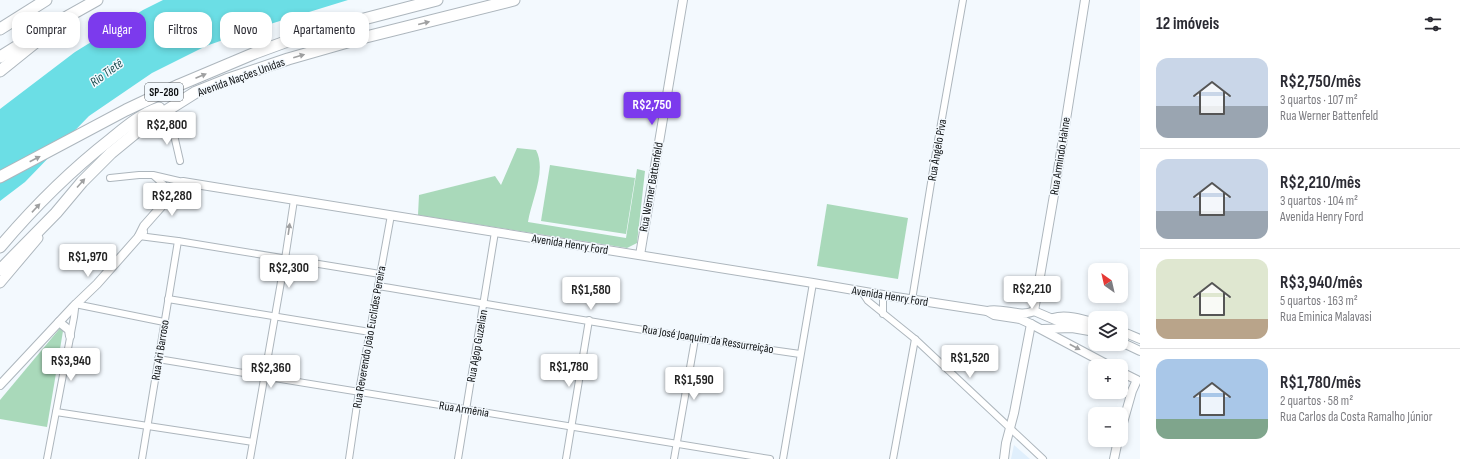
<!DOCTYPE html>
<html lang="pt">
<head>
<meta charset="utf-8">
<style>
  :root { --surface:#fff; --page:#f7f7f7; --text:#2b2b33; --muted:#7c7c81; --line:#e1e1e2; --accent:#7c3aed }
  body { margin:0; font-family:"Sofia Sans Condensed",sans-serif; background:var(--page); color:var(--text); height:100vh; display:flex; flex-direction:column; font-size:15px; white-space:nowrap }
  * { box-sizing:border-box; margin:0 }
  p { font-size:13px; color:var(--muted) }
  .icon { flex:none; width:22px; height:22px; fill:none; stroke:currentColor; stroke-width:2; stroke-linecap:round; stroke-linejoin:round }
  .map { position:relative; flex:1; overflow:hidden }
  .panel { display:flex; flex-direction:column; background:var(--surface); width:320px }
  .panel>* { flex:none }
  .hud { position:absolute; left:12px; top:12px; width:380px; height:36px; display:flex; gap:8px }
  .needle { width:26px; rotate:326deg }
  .buttons { position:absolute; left:1088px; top:263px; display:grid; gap:8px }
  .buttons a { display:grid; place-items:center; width:40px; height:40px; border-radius:8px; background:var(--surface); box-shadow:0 2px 6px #0003; font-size:20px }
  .price { position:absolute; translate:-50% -34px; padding:0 9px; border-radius:4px; background:#fff; color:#222; font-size:13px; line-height:26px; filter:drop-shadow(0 1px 2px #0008) }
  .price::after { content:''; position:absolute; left:50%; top:24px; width:12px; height:9px; margin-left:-6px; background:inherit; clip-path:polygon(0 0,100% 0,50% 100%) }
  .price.on { background:var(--accent); color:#fff }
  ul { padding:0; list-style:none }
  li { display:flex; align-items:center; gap:12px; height:100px; padding:0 16px }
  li+li { border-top:1px solid var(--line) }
  li span { display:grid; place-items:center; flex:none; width:112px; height:80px; border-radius:12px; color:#555 }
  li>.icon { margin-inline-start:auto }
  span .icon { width:48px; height:48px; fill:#fffc; stroke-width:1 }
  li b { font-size:17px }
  h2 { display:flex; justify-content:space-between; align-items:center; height:48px; padding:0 16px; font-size:17px }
  .chip { padding:0 14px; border-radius:12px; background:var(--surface); box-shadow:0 2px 6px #0003; font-size:14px; line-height:36px }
  .chip.on { background:var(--accent); color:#fff }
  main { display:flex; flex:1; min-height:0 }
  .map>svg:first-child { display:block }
</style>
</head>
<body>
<main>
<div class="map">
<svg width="1140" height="459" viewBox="0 0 1140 459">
  <rect width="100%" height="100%" fill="#f3f9fe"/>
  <!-- built -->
  <polygon fill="#e0effc" points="1014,445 1030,459 1011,459"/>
  <!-- green -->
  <g fill="#a9d9ba">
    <path d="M 517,148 L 536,150 C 547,171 531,201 528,222 L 626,238 L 637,169 L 645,171 L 637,243 L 627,248 L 418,215 L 419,195 L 495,176 L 501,185 Z"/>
    <polygon points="550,165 635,178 626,234 541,221"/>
    <polygon points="827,204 908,218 898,279 817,266"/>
    <polygon points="61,327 63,331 47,427 0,419 0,400"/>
  </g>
  <!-- water -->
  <polygon fill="#6bdee5" points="163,0 348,0 254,29 206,46 152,73 89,116 25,182 0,201 0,109 75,52 143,10"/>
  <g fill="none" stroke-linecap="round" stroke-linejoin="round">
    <!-- street casing -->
    <g stroke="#adb6bd" stroke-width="8">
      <g id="street">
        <polyline points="168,109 180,161"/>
        <polyline points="154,176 173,193"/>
        <polyline points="110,178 139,175 153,175 183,182"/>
        <polyline points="139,236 178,241 380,274"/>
        <path d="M 378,286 C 519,309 659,334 800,354"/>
        <polyline points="862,292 868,301 915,339 1043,459"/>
        <polyline points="883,295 883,314"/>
        <polyline points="168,299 370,332"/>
        <polyline points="912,300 936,152 963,0"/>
        <polyline points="75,304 164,322"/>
        <polyline points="158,359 770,459"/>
        <polyline points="56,412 253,442"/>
        <polyline points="47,459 74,317 75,309 74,306"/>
        <polyline points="142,459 178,241"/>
        <polyline points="250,459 285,259 294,200"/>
        <polyline points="349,459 359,391 391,215"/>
        <polyline points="458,459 495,232"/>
        <polyline points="566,459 589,320"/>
        <polyline points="674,459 695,339"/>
        <polyline points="783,459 813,283"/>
        <polyline points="893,459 915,339"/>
      </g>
    </g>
    <!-- secondary casing -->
    <g stroke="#adb6bd" stroke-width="10">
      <g id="secondary">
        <polyline points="139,236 144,226 183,182 813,283 883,295 987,311"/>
        <polyline points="640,255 683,0"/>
        <polyline points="1034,311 1054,195 1085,0"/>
        <path d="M 1034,311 C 1020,318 1002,307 987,311 L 994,315 L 1020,319 L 1031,324 L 1110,366"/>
        <polyline points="1034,311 1062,323 1085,326 1089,330"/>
        <path d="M 1053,318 C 1066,314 1082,319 1095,323"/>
        <polyline points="59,322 69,330 70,336"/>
        <polyline points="1043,329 1072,328 1095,332"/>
        <polyline points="1121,331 1140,339"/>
        <polyline points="1121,342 1140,351"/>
        <polyline points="1121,372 1137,380 1132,391 1121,430"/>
        <polyline points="0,385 74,306 97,284 143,232"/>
        <polyline points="1004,459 1006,443 1014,413 1031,324"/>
        <polyline points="1114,459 1118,440"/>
      </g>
    </g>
    <!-- primary casing -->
    <g stroke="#adb6bd" stroke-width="11">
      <polyline id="primary" points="0,283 38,238"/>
    </g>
    <!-- highway casing -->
    <g stroke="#adb6bd" stroke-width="13">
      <g id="highway">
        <polyline points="0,29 46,0"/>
        <polyline points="0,57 40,32 97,0"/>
        <polyline points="0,71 41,38"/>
        <polyline points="0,177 126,110 179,85 255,53 285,42 337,26 437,0"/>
        <path d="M 0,247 C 33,208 70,171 111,139 C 126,127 141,114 159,108"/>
        <polyline points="0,270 56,213 82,182 111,153 150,121 196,92 226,80 288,59 358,39 514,0"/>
      </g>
    </g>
    <!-- street -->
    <use href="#street" stroke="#fff" stroke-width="6"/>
    <!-- secondary -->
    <use href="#secondary" stroke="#fff" stroke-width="8"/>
    <!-- primary -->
    <use href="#primary" stroke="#fff" stroke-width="9"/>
    <!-- highway -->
    <use href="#highway" stroke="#fff" stroke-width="11"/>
  </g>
  <!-- one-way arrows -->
  <defs><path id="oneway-solid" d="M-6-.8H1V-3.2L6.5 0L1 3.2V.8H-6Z"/></defs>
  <g fill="#9fa0a1">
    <use href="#oneway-solid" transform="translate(424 23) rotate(-14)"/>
    <use href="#oneway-solid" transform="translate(299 56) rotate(-16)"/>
    <use href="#oneway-solid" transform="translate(201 76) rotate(-23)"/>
    <use href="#oneway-solid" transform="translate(35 159) rotate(-27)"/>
    <use href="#oneway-solid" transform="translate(81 183) rotate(-48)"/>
    <use href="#oneway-solid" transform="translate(36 208) rotate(-47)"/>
    <use href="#oneway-solid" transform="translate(289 229) rotate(-82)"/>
    <use href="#oneway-solid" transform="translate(1075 347) rotate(28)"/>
  </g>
  <g text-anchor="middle" stroke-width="3" stroke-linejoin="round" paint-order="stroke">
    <!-- shield labels -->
    <rect fill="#f3f9fe" stroke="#53575a" stroke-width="1" x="145" y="83" width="38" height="18" rx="3"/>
    <g font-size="11" font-weight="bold" fill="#0e1113">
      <text x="164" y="96">SP-280</text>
    </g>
    <!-- street labels -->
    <g font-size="12" fill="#0e1113" stroke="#f3f9fe">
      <text transform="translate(241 77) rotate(-20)" y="4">Avenida Nações Unidas</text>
      <text transform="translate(937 150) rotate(-80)" y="4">Rua Ângelo Piva</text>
      <text transform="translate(1060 156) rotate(-81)" y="4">Rua Armindo Hahne</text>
      <text transform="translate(651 187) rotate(-80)" y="4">Rua Werner Battenfeld</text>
      <text transform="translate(570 244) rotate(9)" y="4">Avenida Henry Ford</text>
      <text transform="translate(890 296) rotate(9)" y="4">Avenida Henry Ford</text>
      <text transform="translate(369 337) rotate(-80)" y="4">Rua Reverendo João Euclides Pereira</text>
      <text transform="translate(708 339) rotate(9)" y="4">Rua José Joaquim da Ressurreição</text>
      <text transform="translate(477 346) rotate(-80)" y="4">Rua Agop Guzelian</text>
      <text transform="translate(160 350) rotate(-81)" y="4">Rua Ari Barroso</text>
      <text transform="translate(464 409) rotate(9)" y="4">Rua Armênia</text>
    </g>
    <!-- water labels -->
    <g font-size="13" font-style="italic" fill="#184c4f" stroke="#f3f9fe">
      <text transform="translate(106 72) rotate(-36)" y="5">Rio Tietê</text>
    </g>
  </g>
</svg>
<div class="buttons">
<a><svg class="needle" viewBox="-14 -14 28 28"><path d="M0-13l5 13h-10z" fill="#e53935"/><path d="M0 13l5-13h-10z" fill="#7c7c81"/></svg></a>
<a><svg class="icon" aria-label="layers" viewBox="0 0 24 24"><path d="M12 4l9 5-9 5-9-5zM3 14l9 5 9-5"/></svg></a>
<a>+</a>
<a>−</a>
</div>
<b class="price on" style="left:652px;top:126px">R$2,750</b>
<b class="price" style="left:167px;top:146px">R$2,800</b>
<b class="price" style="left:172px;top:217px">R$2,280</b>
<b class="price" style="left:88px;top:278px">R$1,970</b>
<b class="price" style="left:289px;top:289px">R$2,300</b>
<b class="price" style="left:1032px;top:310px">R$2,210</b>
<b class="price" style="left:591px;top:311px">R$1,580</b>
<b class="price" style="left:970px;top:379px">R$1,520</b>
<b class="price" style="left:71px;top:382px">R$3,940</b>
<b class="price" style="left:569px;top:388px">R$1,780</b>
<b class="price" style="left:271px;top:389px">R$2,360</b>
<b class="price" style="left:694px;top:401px">R$1,590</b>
<div class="hud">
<a class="chip">Comprar</a>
<a class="chip on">Alugar</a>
<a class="chip">Filtros</a>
<a class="chip">Novo</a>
<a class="chip">Apartamento</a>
</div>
</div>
<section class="panel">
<h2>12 imóveis<svg class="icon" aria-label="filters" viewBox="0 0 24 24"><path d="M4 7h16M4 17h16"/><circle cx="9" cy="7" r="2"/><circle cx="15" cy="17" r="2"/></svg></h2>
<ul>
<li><span style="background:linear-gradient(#c9d6e8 60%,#9aa5b1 0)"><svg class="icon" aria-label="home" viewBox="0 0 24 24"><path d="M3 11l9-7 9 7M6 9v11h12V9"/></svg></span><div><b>R$2,750/mês</b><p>3 quartos · 107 m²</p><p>Rua Werner Battenfeld</p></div></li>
<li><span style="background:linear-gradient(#c9d6e8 65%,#9aa5b1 0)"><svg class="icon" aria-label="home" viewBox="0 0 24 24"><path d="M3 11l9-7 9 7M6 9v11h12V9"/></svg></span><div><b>R$2,210/mês</b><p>3 quartos · 104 m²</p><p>Avenida Henry Ford</p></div></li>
<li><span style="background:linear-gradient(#dfe7d0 75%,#b9a48a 0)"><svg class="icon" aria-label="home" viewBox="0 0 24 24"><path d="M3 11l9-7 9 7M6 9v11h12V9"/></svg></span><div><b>R$3,940/mês</b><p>5 quartos · 163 m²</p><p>Rua Eminica Malavasi</p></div></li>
<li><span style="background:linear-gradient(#a9c7e8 75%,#7fa58c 0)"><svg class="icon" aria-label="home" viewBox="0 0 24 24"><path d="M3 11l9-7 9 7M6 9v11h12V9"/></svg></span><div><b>R$1,780/mês</b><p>2 quartos · 58 m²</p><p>Rua Carlos da Costa Ramalho Júnior</p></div></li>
</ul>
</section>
</main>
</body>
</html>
